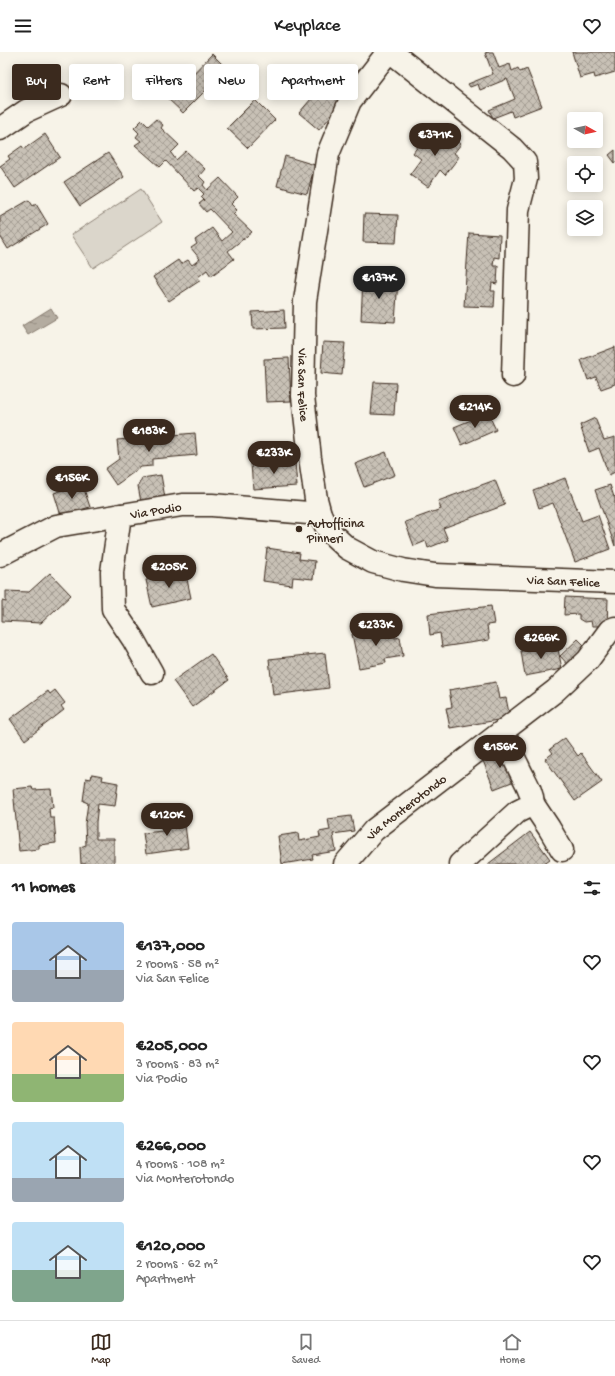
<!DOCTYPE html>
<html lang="en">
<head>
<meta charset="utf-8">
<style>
  :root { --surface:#fff; --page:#f2f2f2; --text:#222; --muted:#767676; --line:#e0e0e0; --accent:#3b2a1e }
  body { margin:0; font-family:"Gochi Hand",sans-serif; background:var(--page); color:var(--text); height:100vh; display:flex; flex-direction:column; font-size:15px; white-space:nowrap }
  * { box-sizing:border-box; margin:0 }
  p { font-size:13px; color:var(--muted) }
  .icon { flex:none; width:22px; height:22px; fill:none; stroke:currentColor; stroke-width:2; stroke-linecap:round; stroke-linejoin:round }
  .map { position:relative; height:812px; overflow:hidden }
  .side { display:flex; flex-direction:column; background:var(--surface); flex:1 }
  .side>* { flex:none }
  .top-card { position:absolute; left:12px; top:12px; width:400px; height:36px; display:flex; gap:8px }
  .needle { width:26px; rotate:98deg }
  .controls { position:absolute; left:567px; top:60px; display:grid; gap:8px }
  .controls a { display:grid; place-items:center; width:36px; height:36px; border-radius:4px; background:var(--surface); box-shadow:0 2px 10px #0003; font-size:20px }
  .price { position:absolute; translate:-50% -34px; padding:0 9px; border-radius:14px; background:var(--accent); color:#fff; font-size:13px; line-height:26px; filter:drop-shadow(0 1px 2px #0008) }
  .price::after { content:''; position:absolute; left:50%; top:24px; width:12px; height:9px; margin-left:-6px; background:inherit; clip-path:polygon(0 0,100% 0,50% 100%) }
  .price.on { background:#222; color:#fff }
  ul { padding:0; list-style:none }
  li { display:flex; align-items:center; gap:12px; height:100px; padding:0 12px }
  li span { display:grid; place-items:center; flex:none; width:112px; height:80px; border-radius:4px; color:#555 }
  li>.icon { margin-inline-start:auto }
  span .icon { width:48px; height:48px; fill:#fffc; stroke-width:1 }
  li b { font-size:17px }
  h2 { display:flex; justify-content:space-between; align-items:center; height:48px; padding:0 12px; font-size:17px }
  .chip { padding:0 14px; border-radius:4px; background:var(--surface); box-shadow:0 2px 10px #0003; font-size:14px; line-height:36px }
  .chip.on { background:var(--accent); color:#fff }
  header { display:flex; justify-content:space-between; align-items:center; height:52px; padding:0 12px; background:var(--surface); font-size:18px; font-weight:600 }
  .tab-bar { display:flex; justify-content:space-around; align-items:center; height:56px; border-top:1px solid var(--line); background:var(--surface); font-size:11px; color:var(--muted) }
  .tab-bar a { display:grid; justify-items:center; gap:2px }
  .tab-bar .on { color:var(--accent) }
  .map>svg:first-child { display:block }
</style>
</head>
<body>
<header><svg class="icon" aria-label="menu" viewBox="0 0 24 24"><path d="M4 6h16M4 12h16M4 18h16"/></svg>Keyplace<svg class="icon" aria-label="heart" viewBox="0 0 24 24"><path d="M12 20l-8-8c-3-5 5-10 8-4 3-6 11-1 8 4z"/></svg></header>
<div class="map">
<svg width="615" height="812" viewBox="0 0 615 812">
  <defs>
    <pattern id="water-ripples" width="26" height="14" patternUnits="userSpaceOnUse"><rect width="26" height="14" fill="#b4aca0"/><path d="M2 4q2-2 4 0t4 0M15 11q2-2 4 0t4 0" fill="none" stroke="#948c82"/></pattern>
    <pattern id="building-cross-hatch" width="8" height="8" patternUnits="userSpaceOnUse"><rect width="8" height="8" fill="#c8c1b6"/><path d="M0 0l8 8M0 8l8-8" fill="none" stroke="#a49d93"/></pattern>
  </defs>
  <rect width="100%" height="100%" fill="#f7f3e8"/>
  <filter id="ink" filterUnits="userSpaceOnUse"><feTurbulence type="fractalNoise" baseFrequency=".025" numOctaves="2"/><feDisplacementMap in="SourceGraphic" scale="8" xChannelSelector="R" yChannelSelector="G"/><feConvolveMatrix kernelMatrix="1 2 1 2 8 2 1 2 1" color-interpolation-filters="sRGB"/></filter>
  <g filter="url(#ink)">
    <!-- pitch -->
    <polygon fill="#dbd6cb" stroke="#8b8074" points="141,137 162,170 93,216 71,183"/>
    <!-- water -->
    <polygon fill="url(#water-ripples)" stroke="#84786c" points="51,256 57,266 28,283 22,274"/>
    <!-- building -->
    <g fill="url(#building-cross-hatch)" stroke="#3b2a1e">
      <polygon points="488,0 493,0 499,16 510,12 512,19 518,16 520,20 527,17 542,54 513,65 511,59 493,66 489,58 515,47 507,27 480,38 478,32 470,35 468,32 493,22 485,1"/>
      <polygon points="572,0 615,0 615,20 595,26 594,22 580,26"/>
      <polygon points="212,2 227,17 183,61 166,45 171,41 158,28 173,14 187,28"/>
      <polygon points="323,33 343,50 319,78 299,61"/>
      <polygon points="255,48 275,68 248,96 227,76"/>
      <polygon points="156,67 163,73 161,76 179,93 171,101 176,108 186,99 205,117 199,124 205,130 203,133 207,138 220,126 238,145 231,152 237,158 233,162 252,180 228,199 234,207 211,224 207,218 198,225 201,228 169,249 153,225 178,208 181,212 188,208 192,213 200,207 191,196 197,192 195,188 212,176 222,189 232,180 210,157 206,160 199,152 204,148 201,145 204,142 198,136 194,139 166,109 160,115 135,93 141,89 136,85 139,81 134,76 142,68 148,74"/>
      <polygon points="443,79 461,92 454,101 459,105 445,123 440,118 428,135 410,122 421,107 413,101 427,82 436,88"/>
      <polygon points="45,82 60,105 15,136 0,114 10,107 8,104 22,94 24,97"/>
      <polygon points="615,98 615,111 609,103"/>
      <polygon points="108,101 124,125 80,154 64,130"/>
      <polygon points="285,104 315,113 307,142 277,134"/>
      <polygon points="29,148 33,154 36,152 48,172 8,197 0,184 0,165"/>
      <polygon points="364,162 398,163 396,191 363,190"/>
      <polygon points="469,181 500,183 499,206 494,205 493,214 498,214 497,232 492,231 491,239 495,239 494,255 464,254"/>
      <polygon points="363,226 398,228 395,270 361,268"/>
      <polygon points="284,258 285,276 253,277 252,260"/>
      <polygon points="323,290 345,291 342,323 321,321"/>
      <polygon points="615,295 615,332 601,337 596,325 588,328 581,308"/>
      <polygon points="289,306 291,349 266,350 264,307"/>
      <polygon points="374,330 396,331 394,363 371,362"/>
      <polygon points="488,361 496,378 462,393 454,375"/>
      <polygon points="595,366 604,388 615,385 615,420 609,423 599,396 589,400 580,373"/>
      <polygon points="195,381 197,403 152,407 152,414 141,415 116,433 105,417 119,407 117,388"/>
      <polygon points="386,400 395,423 364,435 355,412"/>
      <polygon points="295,410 297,434 253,437 251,412"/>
      <polygon points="161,423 165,446 141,450 138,434 142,426"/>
      <polygon points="565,426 582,469 598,463 610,497 575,510 553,451 539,456 533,438"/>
      <polygon points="495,428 505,453 443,476 448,488 428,496 426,489 414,494 405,470 441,457 438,449"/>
      <polygon points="82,431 90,455 61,464 54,441"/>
      <polygon points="610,433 614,445 615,444 615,494 595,438"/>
      <polygon points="267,496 300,501 299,507 315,509 313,527 293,525 292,533 263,529"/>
      <polygon points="185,518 191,546 152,555 146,528"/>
      <polygon points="50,521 71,543 41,571 2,569 2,549 6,550 6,539 29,540"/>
      <polygon points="565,545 608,547 607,574 592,574 591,569 584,570 579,567 579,562 564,563"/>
      <polygon points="491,554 494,572 487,573 489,588 442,595 440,581 430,583 428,562"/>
      <polygon points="382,577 383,579 393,577 395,586 400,585 403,604 385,607 386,611 359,616 352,582"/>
      <polygon points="578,587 591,600 573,618 560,604"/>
      <polygon points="557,592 562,617 525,624 521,599"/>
      <polygon points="325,601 329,636 273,643 269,607"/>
      <polygon points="211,602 229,628 192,655 173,629"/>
      <polygon points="496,630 499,647 506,646 510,666 450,676 446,656 452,655 449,638"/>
      <polygon points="55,638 65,651 61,654 64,658 25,688 10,667 48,639 50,642"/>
      <polygon points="565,686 578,704 581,701 602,730 575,749 545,707 553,701 550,697"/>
      <polygon points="506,697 517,728 494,737 482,706"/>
      <polygon points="92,722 103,724 102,728 118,731 115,754 98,752 96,770 96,787 114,787 114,812 81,812 80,795 86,793 85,772 88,751 83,749 86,726 91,727"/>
      <polygon points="32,735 33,738 51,737 53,755 49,756 50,766 54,766 56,791 39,793 39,797 19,799 13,737"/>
      <polygon points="177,761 178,774 185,773 188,796 146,802 143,781 163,779 161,764"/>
      <polygon points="351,764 354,779 333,782 336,799 312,803 313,807 282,812 278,784 298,781 299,789 320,785 319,780 330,778 328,767"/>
      <polygon points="530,780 550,807 543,812 488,812"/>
    </g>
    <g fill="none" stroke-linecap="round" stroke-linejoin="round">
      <!-- minor casing -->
      <g stroke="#3b2a1e" stroke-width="25">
        <g id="minor">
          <path id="s1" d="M 388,0 L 350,49 L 328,102 L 305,249 L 303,344 L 310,406 L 316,447 L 320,462 L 326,474 L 334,484 L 347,496 L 373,510 L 403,518 L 435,523 L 615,530"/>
          <polyline points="391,0 512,96 525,110 526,127 518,158 513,324"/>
          <polyline points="0,77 26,59 61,43"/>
          <polyline points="120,463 112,520 113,557 133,587 152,621"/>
          <path id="s2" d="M 0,503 L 56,474 L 182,453 L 212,453 L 320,462"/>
          <polyline points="533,752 549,776 562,798"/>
          <path id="s3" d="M 345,812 L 374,778 L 555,639 L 588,608 L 610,578 L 615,576"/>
          <path d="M 460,812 L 517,760 L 533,752 C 532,737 524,728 518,714 C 512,703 508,691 502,680"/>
        </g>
      </g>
      <!-- minor -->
      <use href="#minor" stroke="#f7f3e8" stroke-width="22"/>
    </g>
  </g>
  <!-- markers -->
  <circle fill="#3b2a1e" stroke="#f7f3e8" stroke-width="1.5" cx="299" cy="477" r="4"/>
  <g text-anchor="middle" stroke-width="3" stroke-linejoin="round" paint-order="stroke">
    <!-- street labels -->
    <g font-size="13" fill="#3b2a1e" stroke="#f7f3e8">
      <text dy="5" stroke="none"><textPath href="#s1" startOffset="352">Via San Felice</textPath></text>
      <text dy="5" stroke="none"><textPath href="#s2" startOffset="164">Via Podio</textPath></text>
      <text dy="5" stroke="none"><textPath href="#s1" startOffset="748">Via San Felice</textPath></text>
      <text dy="5" stroke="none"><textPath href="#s3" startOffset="84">Via Monterotondo</textPath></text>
    </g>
    <!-- poi labels -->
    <g font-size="13" fill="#3b2a1e" stroke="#f7f3e8" text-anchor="start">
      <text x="307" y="475">Autofficina<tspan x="307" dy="15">Pinneri</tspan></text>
    </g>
  </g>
</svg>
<div class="controls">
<a><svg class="needle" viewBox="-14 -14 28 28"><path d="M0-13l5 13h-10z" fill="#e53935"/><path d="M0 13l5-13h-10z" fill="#767676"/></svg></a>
<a><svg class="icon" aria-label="locate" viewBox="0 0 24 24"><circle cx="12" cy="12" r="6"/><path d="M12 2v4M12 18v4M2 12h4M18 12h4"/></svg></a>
<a><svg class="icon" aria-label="layers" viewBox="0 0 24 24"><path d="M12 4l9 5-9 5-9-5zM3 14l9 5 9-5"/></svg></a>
</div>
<b class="price" style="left:435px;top:105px">€371K</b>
<b class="price on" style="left:379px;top:248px">€137K</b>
<b class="price" style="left:475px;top:377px">€214K</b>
<b class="price" style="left:149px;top:401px">€183K</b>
<b class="price" style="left:274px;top:423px">€233K</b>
<b class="price" style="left:72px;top:448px">€156K</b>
<b class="price" style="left:169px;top:537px">€205K</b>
<b class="price" style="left:376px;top:595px">€233K</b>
<b class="price" style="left:541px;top:608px">€266K</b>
<b class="price" style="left:500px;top:717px">€156K</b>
<b class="price" style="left:167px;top:785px">€120K</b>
<div class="top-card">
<a class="chip on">Buy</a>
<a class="chip">Rent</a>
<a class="chip">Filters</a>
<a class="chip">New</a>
<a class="chip">Apartment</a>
</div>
</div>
<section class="side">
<h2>11 homes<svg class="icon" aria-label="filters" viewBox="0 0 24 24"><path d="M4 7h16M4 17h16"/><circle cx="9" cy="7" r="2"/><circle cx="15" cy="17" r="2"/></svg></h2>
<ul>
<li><span style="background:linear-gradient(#a9c7e8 60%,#9aa5b1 0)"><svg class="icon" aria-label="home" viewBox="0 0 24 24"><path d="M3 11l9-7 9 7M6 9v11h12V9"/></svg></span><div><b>€137,000</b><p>2 rooms · 58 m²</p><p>Via San Felice</p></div><svg class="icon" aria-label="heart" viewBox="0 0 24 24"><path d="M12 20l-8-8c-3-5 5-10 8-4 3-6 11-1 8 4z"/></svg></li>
<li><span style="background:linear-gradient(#ffd9b3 65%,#8fb573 0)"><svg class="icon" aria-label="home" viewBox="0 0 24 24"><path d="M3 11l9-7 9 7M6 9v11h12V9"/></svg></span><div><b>€205,000</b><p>3 rooms · 83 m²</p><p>Via Podio</p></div><svg class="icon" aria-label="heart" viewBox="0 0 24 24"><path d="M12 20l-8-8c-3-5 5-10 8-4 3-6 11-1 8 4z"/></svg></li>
<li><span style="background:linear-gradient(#bfe0f5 70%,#9aa5b1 0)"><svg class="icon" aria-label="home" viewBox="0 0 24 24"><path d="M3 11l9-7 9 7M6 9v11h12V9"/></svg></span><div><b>€266,000</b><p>4 rooms · 108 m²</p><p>Via Monterotondo</p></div><svg class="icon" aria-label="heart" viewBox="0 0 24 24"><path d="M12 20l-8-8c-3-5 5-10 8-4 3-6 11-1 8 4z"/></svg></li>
<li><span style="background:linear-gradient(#bfe0f5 60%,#7fa58c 0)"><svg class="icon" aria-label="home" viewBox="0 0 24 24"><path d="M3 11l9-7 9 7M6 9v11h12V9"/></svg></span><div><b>€120,000</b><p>2 rooms · 62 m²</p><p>Apartment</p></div><svg class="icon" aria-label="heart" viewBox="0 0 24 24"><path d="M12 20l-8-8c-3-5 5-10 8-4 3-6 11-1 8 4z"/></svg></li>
</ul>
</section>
<nav class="tab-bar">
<a class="on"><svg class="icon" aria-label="map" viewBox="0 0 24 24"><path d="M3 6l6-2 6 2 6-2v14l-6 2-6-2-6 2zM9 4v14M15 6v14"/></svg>Map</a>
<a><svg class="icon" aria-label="saved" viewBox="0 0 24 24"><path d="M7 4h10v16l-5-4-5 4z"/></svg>Saved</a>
<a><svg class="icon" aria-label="home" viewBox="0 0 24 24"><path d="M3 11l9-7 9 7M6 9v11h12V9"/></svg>Home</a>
</nav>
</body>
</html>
